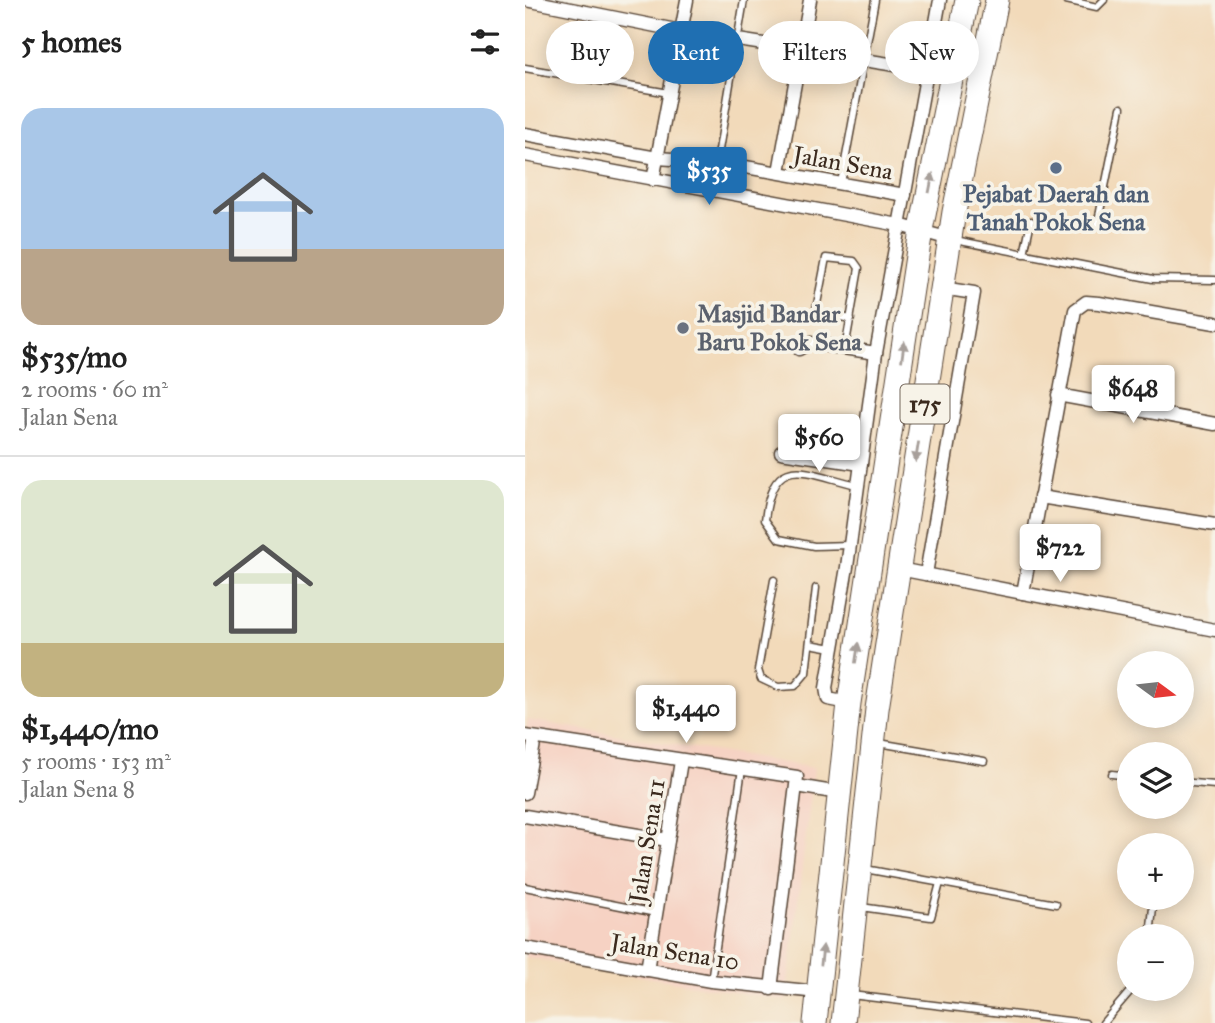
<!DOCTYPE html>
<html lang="en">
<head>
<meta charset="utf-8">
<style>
  :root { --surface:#fff; --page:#f2f2f2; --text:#222; --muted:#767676; --line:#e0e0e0; --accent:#1f6fb2 }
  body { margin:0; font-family:"IM FELL Great Primer",serif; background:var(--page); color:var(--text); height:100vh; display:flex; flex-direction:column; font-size:26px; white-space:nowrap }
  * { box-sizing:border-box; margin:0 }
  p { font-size:23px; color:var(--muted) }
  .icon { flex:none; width:38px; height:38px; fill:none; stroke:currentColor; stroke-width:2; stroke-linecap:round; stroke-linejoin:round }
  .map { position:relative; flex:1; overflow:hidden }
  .details { display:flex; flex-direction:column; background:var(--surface); width:525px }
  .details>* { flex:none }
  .top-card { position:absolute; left:21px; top:21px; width:564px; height:63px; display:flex; gap:14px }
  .needle { width:46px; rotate:105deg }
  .tools { position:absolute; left:592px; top:651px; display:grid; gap:14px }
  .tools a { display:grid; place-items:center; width:77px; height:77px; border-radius:50%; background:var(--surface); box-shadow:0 4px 18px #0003; font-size:35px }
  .price { position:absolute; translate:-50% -60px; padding:0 16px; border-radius:7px; background:#fff; color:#222; font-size:23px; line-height:46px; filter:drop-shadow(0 2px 4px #0008) }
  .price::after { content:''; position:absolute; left:50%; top:42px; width:21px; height:16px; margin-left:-10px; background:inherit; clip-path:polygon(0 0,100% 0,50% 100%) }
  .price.selected { background:var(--accent); color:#fff }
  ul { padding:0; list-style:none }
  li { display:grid; align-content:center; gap:14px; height:371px; padding:0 21px }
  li+li { border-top:2px solid var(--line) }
  li span { display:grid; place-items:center; height:217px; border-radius:21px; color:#555 }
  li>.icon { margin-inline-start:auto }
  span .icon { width:126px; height:126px; fill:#fffc; stroke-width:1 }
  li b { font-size:30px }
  h2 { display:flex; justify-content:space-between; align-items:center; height:84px; padding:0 21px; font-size:30px }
  .tag { padding:0 24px; border-radius:32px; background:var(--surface); box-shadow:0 4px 18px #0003; font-size:24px; line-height:63px }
  .tag.selected { background:var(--accent); color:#fff }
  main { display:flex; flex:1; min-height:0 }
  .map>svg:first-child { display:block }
</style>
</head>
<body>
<main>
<section class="details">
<h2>5 homes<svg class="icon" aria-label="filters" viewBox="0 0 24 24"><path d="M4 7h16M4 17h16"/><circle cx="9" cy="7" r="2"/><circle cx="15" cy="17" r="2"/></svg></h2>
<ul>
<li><span style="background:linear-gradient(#a9c7e8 65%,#b9a48a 0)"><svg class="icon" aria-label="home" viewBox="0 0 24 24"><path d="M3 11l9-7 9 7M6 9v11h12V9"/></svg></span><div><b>$535/mo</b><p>2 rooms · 60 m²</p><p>Jalan Sena</p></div></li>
<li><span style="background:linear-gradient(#dfe7d0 75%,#c2b280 0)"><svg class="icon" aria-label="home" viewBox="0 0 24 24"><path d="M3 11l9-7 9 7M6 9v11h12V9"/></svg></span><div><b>$1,440/mo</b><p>5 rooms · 153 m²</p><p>Jalan Sena 8</p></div></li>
</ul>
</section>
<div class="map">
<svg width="690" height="1023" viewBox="0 0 690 1023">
  <rect width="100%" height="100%" fill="#f7f3e8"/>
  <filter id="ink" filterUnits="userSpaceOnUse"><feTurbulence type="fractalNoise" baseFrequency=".0143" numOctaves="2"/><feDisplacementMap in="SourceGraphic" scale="14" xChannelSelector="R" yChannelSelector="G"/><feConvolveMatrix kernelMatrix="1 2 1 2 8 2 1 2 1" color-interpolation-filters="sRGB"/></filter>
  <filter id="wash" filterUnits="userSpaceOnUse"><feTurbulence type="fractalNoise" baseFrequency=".00686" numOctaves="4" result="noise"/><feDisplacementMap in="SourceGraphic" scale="28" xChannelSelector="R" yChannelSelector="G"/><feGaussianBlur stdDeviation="1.57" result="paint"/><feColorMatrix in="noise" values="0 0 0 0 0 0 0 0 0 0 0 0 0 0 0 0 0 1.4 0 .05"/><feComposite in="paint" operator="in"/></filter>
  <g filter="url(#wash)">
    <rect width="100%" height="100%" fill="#f2daba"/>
    <!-- built -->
    <polygon fill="#f6d2c3" points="3,720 289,768 261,1000 0,957 0,736"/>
  </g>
  <g filter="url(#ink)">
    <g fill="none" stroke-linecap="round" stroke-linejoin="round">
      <!-- lane casing -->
      <g stroke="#564435" stroke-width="9">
        <g id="lane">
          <polyline points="541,0 572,7 579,0"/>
          <polyline points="0,68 144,93"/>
          <polyline points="192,162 219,0"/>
          <polyline points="316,183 350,0"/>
          <polyline points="572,226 596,108"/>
          <polyline points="430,240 628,279 690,280"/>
          <polyline points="499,254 506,221"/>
          <polyline points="320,349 334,268 329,261 301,258 291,309 293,313 326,319"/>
          <path d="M 325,545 L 289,546 L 254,539 L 240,520 C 248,450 280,473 332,485"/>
          <polyline points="249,580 233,670 236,679 253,687 270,686 281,673 291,588"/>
          <polyline points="285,644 307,648"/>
          <polyline points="354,743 459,761"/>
          <polyline points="587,774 604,776"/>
          <polyline points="656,782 690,785"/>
          <polyline points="340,869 531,904"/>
          <polyline points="0,887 131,913"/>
          <polyline points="336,907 406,917 415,883"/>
          <polyline points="625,936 629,898"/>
          <polyline points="186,981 217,769"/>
          <polyline points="326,995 560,1023"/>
          <polyline points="578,1023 607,989"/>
        </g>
      </g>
      <!-- street casing -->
      <g stroke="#564435" stroke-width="15">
        <g id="street">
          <polyline points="1,0 156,31 402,70"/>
          <polyline points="0,134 132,158 192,162 380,195"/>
          <polyline points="0,155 374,225 425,239"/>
          <polyline points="254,172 285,0"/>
          <polyline points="128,180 162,0"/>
          <polyline points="274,349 285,343 351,353"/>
          <polyline points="533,395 690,424"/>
          <polyline points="256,452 336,464"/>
          <polyline points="515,497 690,525"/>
          <polyline points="374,569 690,630"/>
          <polyline points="401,574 449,293 417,288"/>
          <polyline points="498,593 550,310 561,302 574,303 690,323"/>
          <polyline points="324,703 303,699 301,688 322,567 351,353 415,0"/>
          <polyline points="0,736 272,777 246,989"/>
          <polyline points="272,786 314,793"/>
          <polyline points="0,793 10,738"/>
          <polyline points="0,816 143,840"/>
          <polyline points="0,948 186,981 293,992"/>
          <polyline points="122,970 156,761"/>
        </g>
      </g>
      <!-- highway casing -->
      <g stroke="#564435" stroke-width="25">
        <g id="highway">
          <polyline points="290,1023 324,703 396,230 442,0"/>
          <polyline points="318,1023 352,709 429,212 472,0"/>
        </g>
      </g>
      <!-- lane -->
      <use href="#lane" stroke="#fff" stroke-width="6"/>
      <!-- street -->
      <use href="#street" stroke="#fff" stroke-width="12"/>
      <!-- highway -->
      <use href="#highway" stroke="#fff" stroke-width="23"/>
    </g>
    <!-- one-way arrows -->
    <defs><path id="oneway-solid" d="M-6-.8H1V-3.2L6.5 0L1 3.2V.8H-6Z" transform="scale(1.75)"/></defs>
    <g fill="#a79f9a">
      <use href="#oneway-solid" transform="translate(406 183) rotate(-79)"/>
      <use href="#oneway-solid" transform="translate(378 351) rotate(-82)"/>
      <use href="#oneway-solid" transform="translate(392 452) rotate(99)"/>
      <use href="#oneway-solid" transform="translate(332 653) rotate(-81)"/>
      <use href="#oneway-solid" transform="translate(297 955) rotate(-84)"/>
    </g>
  </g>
  <!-- markers -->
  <circle fill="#5c6f8a" stroke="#f7f3e8" stroke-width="2.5" cx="531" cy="168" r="7"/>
  <circle fill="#6b7280" stroke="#f7f3e8" stroke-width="2.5" cx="158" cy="328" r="7"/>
  <g text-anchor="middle" stroke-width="7" stroke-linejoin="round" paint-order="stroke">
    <!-- shield labels -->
    <rect fill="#f7f3e8" stroke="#73665b" stroke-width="2" x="375.5" y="384.5" width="49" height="39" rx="5"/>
    <g font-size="23" font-weight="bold" fill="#3b2a1e">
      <text x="400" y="412">175</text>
    </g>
    <!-- street labels -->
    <g font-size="24" fill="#3b2a1e" stroke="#f7f3e8">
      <text transform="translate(318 163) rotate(10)" y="8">Jalan Sena</text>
      <text transform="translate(122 841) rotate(-81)" y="8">Jalan Sena 11</text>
      <text transform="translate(150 952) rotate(9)" y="8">Jalan Sena 10</text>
    </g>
    <!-- service labels -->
    <g font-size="24" font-weight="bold" fill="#4e5e75" stroke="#f7f3e8">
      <text x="531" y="202">Pejabat Daerah dan<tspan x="531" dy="28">Tanah Pokok Sena</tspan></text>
    </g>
    <!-- worship labels -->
    <g font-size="24" font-weight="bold" fill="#5b616d" stroke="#f7f3e8" text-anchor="start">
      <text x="172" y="322">Masjid Bandar<tspan x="172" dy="28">Baru Pokok Sena</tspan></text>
    </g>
  </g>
</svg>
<div class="tools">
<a><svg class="needle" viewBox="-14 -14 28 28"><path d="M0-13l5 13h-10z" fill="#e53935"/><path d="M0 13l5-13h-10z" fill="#767676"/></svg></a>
<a><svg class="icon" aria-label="layers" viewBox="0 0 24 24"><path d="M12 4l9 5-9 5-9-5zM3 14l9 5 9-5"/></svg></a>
<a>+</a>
<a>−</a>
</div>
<b class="price selected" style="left:184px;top:207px">$535</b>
<b class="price" style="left:608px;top:425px">$648</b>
<b class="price" style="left:294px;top:474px">$560</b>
<b class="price" style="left:535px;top:584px">$722</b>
<b class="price" style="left:161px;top:745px">$1,440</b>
<div class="top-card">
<a class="tag">Buy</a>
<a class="tag selected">Rent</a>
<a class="tag">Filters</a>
<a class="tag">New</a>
</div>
</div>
</main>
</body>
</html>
